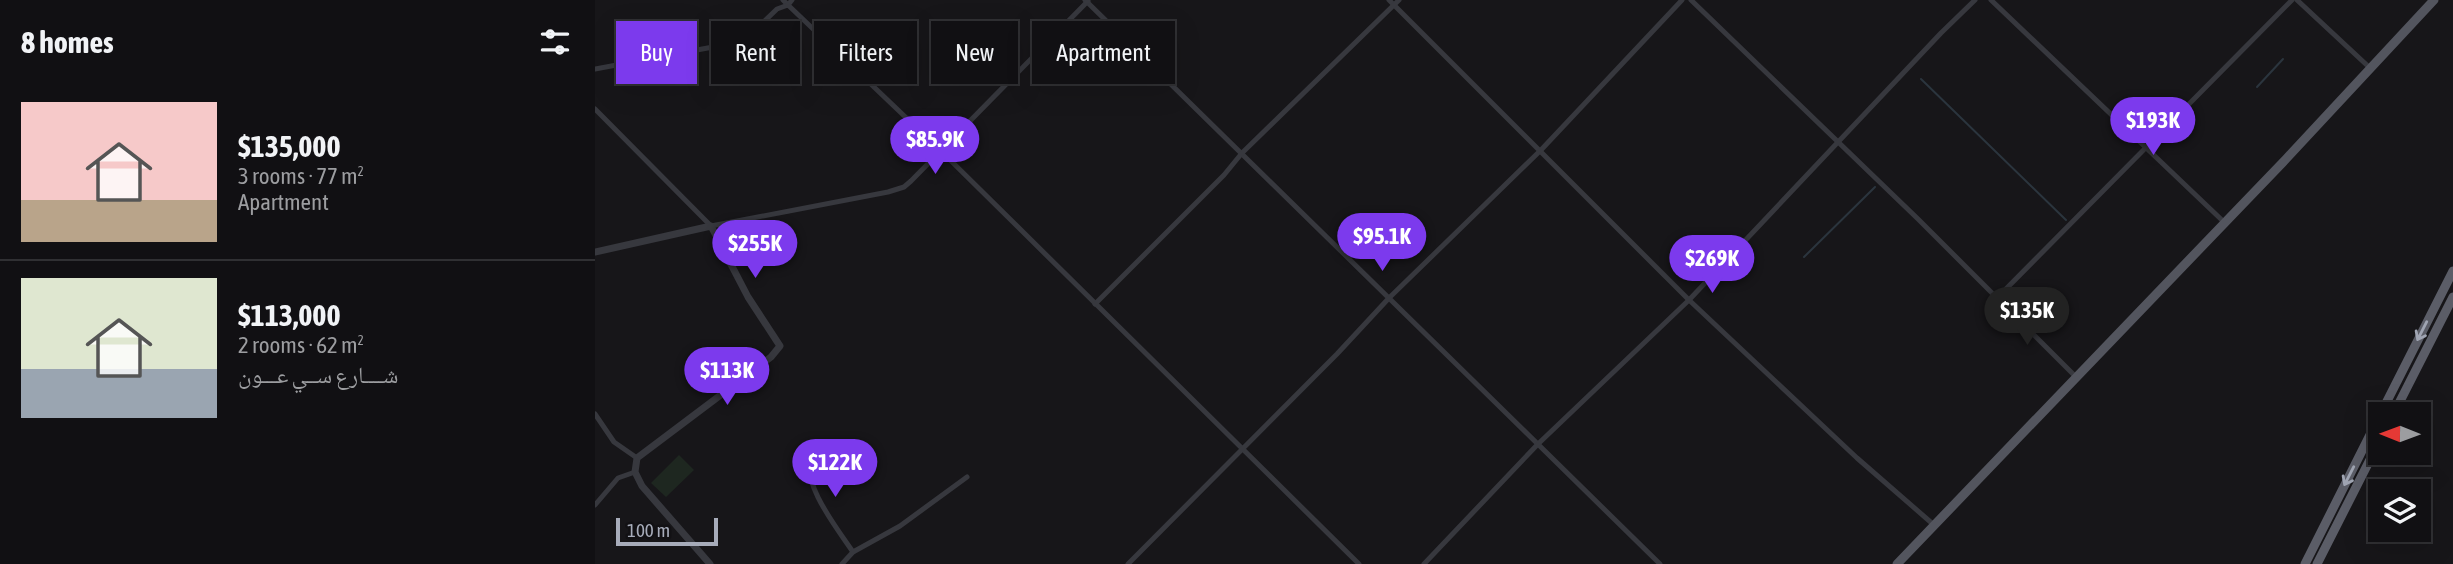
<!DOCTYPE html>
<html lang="en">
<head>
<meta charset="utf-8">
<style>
  :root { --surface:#111013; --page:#1e1e21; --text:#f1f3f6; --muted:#9c9da0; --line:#303033; --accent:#7c3aed }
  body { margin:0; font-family:"Asap Condensed","Noto Naskh Arabic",sans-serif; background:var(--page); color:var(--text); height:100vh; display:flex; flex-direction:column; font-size:26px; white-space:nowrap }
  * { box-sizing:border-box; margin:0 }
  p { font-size:23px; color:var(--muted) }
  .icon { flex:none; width:38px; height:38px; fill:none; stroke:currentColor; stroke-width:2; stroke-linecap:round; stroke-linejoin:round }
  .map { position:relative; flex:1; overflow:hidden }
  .details { display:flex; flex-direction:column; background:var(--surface); width:595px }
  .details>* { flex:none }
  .hud { position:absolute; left:21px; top:21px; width:665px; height:63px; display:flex; gap:14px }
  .needle { width:46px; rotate:271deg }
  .fabs { position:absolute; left:1773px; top:402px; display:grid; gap:14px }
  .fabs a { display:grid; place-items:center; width:63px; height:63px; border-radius:0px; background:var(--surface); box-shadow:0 7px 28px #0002,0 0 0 2px var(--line); font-size:35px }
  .scale { position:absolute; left:21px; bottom:18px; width:102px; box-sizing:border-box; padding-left:7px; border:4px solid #a7acba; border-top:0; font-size:19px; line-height:24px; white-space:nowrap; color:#a7acba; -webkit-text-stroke:5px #121114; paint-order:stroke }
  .price { position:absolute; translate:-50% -60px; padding:0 16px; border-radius:24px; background:var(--accent); color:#fff; font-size:23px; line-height:46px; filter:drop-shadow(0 2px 4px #0008) }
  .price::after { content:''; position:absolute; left:50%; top:42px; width:21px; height:16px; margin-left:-10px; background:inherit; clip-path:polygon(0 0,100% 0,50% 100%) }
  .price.active { background:#222; color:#fff }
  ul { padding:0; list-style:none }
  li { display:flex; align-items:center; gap:21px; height:175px; padding:0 21px }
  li+li { border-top:2px solid var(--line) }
  li span { display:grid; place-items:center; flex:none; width:196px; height:140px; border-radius:0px; color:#555 }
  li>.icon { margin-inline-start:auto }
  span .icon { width:84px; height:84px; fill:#fffc; stroke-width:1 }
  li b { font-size:30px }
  h2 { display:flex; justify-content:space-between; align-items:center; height:84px; padding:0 21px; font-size:30px }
  .chip { padding:0 24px; border-radius:0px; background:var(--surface); box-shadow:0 7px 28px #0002,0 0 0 2px var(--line); font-size:24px; line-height:63px }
  .chip.active { background:var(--accent); color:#fff }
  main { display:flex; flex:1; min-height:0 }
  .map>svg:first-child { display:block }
</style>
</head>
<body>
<main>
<section class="details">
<h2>8 homes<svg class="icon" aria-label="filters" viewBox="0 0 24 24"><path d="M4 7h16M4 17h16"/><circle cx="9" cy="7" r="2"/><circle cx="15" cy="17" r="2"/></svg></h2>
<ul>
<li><span style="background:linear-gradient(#f6c9c9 70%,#b9a48a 0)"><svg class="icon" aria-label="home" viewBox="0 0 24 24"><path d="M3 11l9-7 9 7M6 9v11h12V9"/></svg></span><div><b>$135,000</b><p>3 rooms · 77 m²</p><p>Apartment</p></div></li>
<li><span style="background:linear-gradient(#dfe7d0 65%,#9aa5b1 0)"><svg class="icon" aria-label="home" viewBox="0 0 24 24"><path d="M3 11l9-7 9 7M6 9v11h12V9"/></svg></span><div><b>$113,000</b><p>2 rooms · 62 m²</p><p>شــــارع ســي عـــون</p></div></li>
</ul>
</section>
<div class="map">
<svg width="1858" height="564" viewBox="0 0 1858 564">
  <rect width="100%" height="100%" fill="#171619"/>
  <!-- green -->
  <polygon fill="#1e2720" points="84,455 99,470 71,497 56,483"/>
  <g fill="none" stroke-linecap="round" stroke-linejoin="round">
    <!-- stream -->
    <g stroke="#2b353e" stroke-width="2">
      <polyline points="1326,79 1471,220"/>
      <polyline points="1662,87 1688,59"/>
      <polyline points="1209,257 1280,187"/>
    </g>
    <!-- minor -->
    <g stroke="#37383e" stroke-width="5">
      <polyline points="188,0 193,5 197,0"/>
      <polyline points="490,0 1065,564"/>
      <polyline points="794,0 1094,300 1262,458 1339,525"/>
      <polyline points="1096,0 1323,219 1481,377"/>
      <polyline points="1396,0 1630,223"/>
      <polyline points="1702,0 1775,68"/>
      <polyline points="0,69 118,47 143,47 182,9 193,5 346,151 764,564"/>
      <polyline points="0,109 116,226 293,192 309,187 316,181 493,1"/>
      <polyline points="1402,298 1697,0"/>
      <polyline points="500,304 629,175 647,153 804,0"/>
      <polyline points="0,414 19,442 42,458"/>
      <path d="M 229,442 C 225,445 220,449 217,454 C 203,480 244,531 258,552"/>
      <polyline points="0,505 23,478 40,472"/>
      <polyline points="247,564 258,552 305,526 372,477"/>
      <polyline points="533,564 742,354 794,298 946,150 1087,0"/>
      <polyline points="829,564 943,444 1094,300 1346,33 1380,0"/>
    </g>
    <!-- tertiary -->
    <polyline stroke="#37383e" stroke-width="7" points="0,252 116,226 153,297 185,346 176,357 42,458 40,472 47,486 115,564"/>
    <!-- primary -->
    <polyline stroke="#53555e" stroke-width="9" points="1302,564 1691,159 1839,0"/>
    <!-- trunk -->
    <g stroke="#5b5d67" stroke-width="9">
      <polyline points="1785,415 1858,271"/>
      <polyline points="1798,415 1858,297"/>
      <polyline points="1710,564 1785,415"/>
      <polyline points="1722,564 1785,440"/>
    </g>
  </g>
  <!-- one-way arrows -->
  <defs><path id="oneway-shaft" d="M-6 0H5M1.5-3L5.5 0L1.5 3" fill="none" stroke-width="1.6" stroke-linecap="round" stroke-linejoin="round" transform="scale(1.75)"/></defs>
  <g stroke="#9fa4b2">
    <use href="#oneway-shaft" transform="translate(1827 331) rotate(117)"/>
    <use href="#oneway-shaft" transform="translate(1754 476) rotate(117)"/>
  </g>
</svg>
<div class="fabs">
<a><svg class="needle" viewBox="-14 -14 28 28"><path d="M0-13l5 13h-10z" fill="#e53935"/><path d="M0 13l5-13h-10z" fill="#9c9da0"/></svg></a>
<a><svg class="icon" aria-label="layers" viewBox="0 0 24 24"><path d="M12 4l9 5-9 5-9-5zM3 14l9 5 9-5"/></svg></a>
</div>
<div class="scale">100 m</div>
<b class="price" style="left:1558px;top:157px">$193K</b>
<b class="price" style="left:340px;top:176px">$85.9K</b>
<b class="price" style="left:787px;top:273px">$95.1K</b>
<b class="price" style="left:160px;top:280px">$255K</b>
<b class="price" style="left:1117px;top:295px">$269K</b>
<b class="price active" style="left:1432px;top:347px">$135K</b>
<b class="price" style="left:132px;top:407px">$113K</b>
<b class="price" style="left:240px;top:499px">$122K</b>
<div class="hud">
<a class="chip active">Buy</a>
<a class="chip">Rent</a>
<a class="chip">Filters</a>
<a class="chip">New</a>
<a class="chip">Apartment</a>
</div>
</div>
</main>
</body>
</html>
